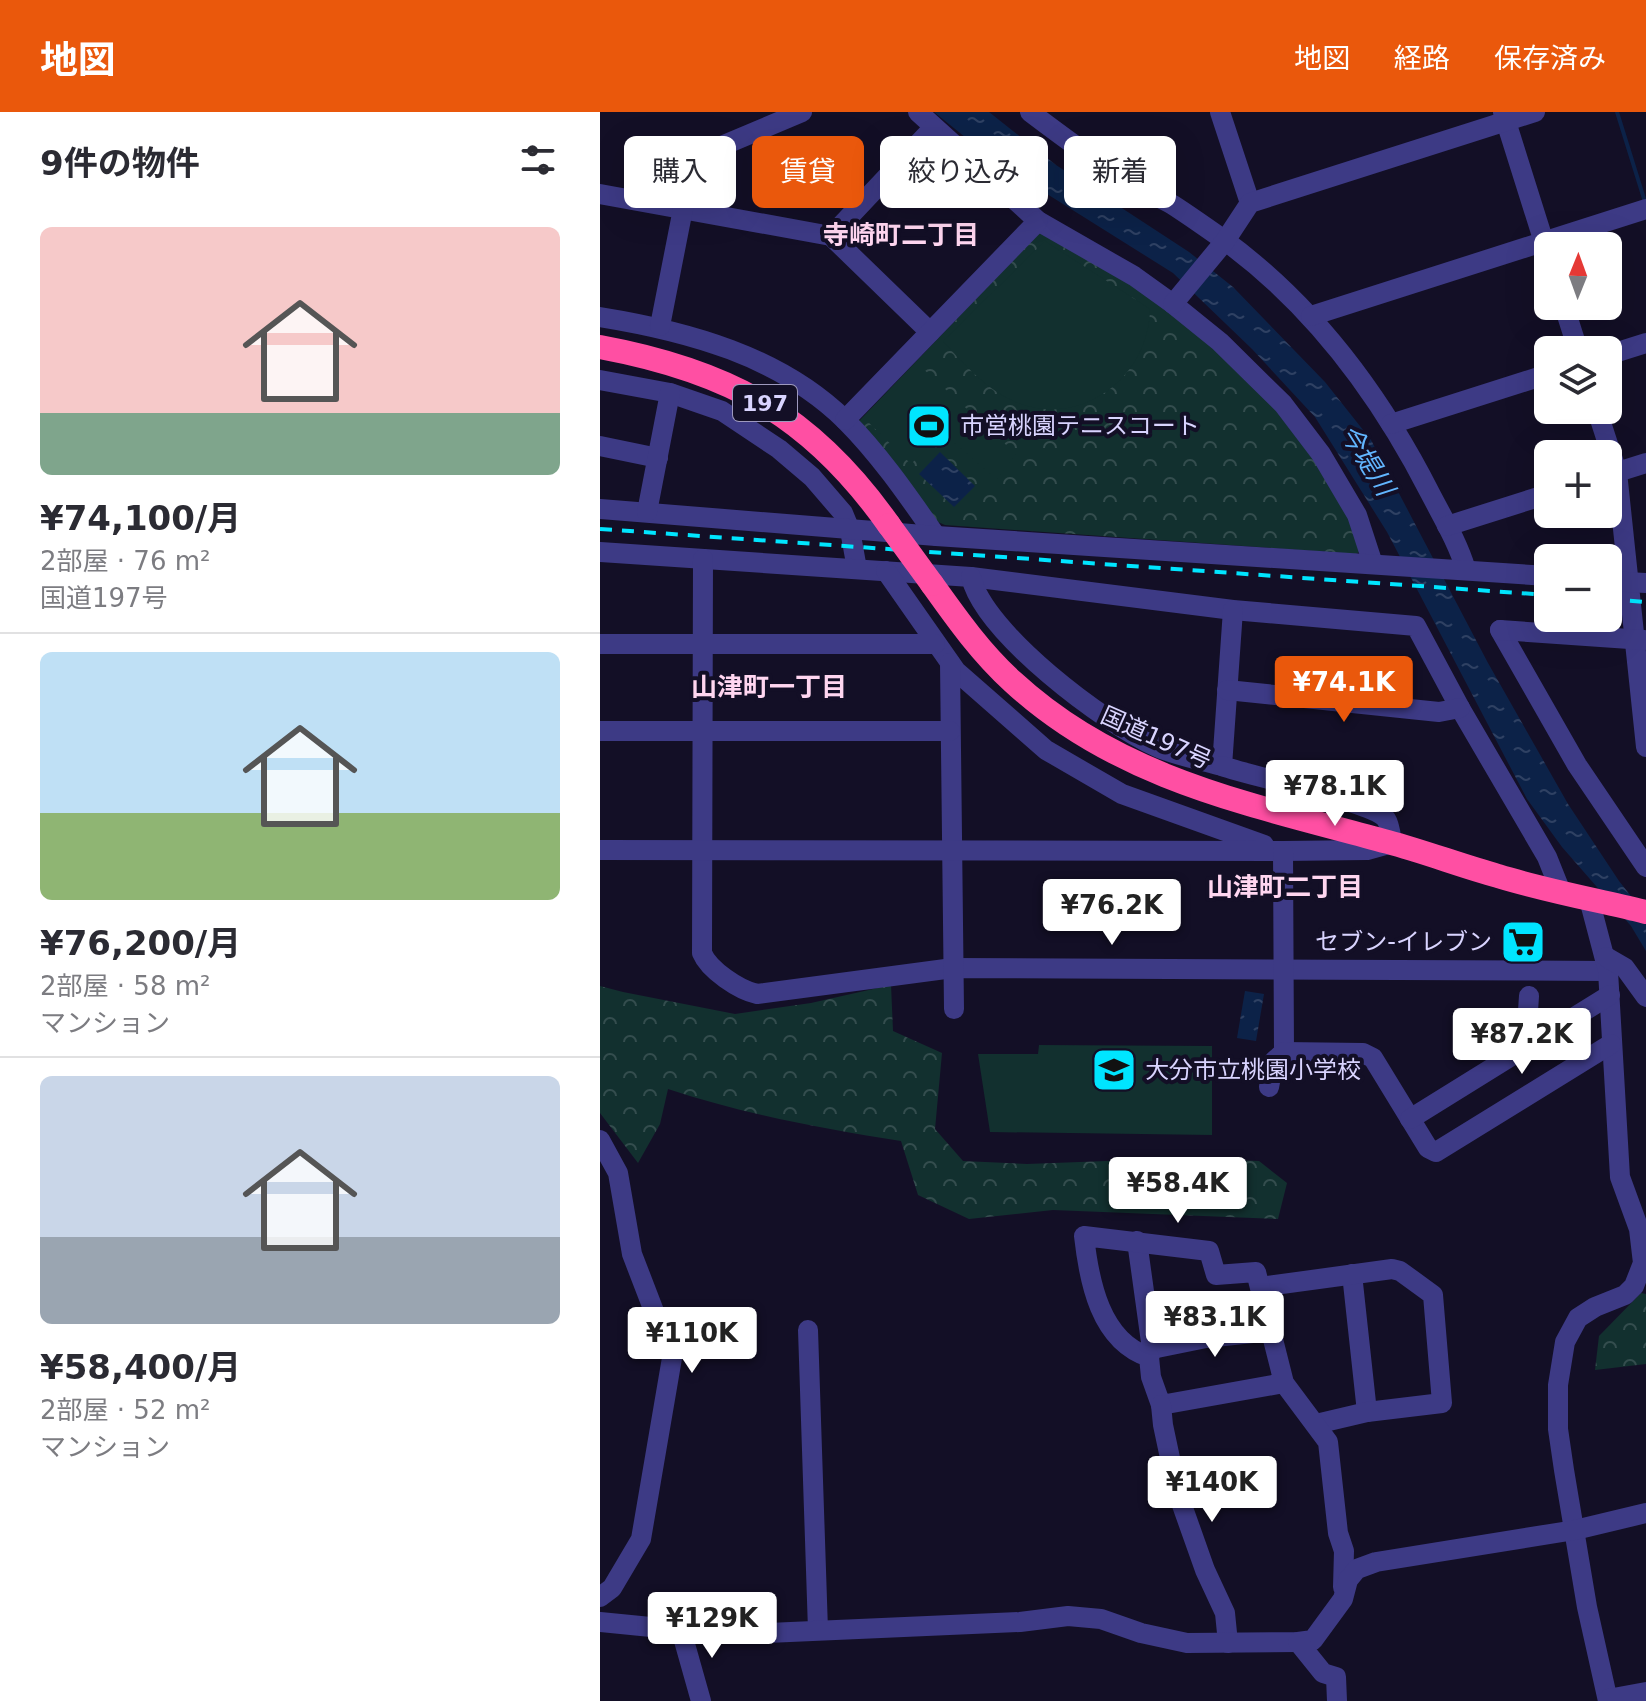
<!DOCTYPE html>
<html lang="ja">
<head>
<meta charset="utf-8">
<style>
  :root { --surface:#fff; --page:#f7f7f7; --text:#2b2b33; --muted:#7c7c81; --line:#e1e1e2; --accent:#ea580c }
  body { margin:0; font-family:"DejaVu Sans","Noto Sans JP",sans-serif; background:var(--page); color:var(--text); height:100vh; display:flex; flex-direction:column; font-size:30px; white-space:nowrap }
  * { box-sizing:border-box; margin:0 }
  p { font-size:26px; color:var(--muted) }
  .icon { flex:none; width:44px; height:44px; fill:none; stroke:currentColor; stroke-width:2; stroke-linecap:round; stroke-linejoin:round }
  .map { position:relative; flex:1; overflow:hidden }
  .sheet { display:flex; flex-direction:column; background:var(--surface); width:600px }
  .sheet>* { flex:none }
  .banner { position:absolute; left:24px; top:24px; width:760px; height:72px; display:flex; gap:16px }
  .needle { width:52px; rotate:1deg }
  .buttons { position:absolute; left:934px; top:120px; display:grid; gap:16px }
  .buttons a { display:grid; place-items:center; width:88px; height:88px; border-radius:12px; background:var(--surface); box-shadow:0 8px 32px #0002; font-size:40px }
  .price { position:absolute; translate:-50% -68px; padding:0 18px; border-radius:8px; background:#fff; color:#222; font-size:26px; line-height:52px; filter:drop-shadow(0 2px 4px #0008) }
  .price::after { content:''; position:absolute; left:50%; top:48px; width:24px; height:18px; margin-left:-12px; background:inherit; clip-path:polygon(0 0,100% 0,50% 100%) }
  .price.selected { background:var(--accent); color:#fff }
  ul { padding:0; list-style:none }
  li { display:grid; align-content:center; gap:16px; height:424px; padding:0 40px }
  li+li { border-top:2px solid var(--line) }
  li span { display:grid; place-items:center; height:248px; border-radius:12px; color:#555 }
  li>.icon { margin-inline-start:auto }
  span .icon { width:144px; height:144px; fill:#fffc; stroke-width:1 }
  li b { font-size:34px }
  h2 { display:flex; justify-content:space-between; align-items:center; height:96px; padding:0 40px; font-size:34px }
  .pill { padding:0 28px; border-radius:12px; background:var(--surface); box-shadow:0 8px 32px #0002; font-size:28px; line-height:72px }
  .pill.selected { background:var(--accent); color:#fff }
  header { display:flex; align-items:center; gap:48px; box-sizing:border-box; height:112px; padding:0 40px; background:var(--accent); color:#fff }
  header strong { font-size:38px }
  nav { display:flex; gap:44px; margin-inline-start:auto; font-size:28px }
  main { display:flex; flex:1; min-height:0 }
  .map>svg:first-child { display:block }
</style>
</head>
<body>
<header>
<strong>地図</strong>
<nav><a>地図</a><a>経路</a><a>保存済み</a></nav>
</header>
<main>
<section class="sheet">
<h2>9件の物件<svg class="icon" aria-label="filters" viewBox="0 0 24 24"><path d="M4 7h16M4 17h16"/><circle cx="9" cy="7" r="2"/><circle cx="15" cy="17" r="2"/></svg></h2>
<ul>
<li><span style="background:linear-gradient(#f6c9c9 75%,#7fa58c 0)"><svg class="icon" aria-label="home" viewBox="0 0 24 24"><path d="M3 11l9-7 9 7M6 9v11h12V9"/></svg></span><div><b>¥74,100/月</b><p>2部屋 · 76 m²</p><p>国道197号</p></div></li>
<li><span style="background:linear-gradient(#bfe0f5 65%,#8fb573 0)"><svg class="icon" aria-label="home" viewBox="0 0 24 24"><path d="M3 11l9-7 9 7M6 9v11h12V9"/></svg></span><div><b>¥76,200/月</b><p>2部屋 · 58 m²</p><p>マンション</p></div></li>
<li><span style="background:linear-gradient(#c9d6e8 65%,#9aa5b1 0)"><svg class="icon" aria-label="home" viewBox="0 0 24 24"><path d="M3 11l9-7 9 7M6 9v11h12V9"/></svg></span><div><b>¥58,400/月</b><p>2部屋 · 52 m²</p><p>マンション</p></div></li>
</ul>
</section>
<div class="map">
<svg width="1046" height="1589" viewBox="0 0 1046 1589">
  <defs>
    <pattern id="forest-crowns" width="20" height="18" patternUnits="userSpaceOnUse" patternTransform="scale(2)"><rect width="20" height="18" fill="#12302f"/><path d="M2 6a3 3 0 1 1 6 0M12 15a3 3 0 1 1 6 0" fill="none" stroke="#344d4e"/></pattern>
    <pattern id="water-ripples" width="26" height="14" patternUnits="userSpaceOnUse" patternTransform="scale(2)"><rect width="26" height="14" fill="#0c2248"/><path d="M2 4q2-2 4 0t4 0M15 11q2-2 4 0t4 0" fill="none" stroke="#2f4163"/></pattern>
  </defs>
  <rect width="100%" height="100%" fill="#130f26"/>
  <!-- forest -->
  <g fill="url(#forest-crowns)">
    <polygon points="442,118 520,163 645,258 746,389 764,437 756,442 345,413 338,410 259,309"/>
    <path d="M 291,873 L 293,919 L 342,941 L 335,1017 L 363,1049 L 427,1052 L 586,1046 L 659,1049 L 687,1071 L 678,1107 L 453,1098 L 369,1107 L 318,1083 L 301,1029 C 224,1017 143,1002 68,977 L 60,1012 L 38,1051 L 0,1001 L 0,874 L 23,880 L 135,902 L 211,891 Z"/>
    <polygon points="1041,1181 1046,1182 1046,1252 995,1258 999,1224"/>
  </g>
  <!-- pitch -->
  <g fill="#12302f">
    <path d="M 445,129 L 550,197 C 549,263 484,316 418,291 C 388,279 364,253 343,229 Z"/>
    <polygon points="320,254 416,342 397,367 342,321 311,352 266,308"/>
    <polygon points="439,933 612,934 612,1023 390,1020 378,942 438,942"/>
  </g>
  <!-- water -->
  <g fill="url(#water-ripples)">
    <polygon points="334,0 389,0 456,53 589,140 633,175 725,270 771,328 888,551 968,692 1019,769 1046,803 1046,839 1031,814 962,735 927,687 787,420 715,305 652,237 573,161 396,50"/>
    <polygon points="340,340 375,374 354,395 319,362"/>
    <polygon points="645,879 664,882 656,929 637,926"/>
  </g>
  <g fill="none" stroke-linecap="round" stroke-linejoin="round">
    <!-- stream -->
    <polyline stroke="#0c2248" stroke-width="4" points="1017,0 1045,90"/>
    <!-- minor -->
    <g stroke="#3d3a85" stroke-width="20">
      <polyline points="318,0 438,109 534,164 573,192 620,230 683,292 721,342 757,403 773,452"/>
      <path d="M 430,0 C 463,25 495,49 530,71 C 544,79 559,85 573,93 C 590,104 607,116 624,128 C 713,193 780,283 830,381 C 843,406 858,431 866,458"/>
      <polyline points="620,0 650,91"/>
      <polyline points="903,0 948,143"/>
      <polyline points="0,82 231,124 330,220"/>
      <polyline points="231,124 333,16"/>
      <polyline points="573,192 625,129 650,91 935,0"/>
      <polyline points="964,194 978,238"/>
      <polyline points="711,204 1046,97"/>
      <path d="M 0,205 C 87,219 180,244 245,308 C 280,343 308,384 336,424"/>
      <polyline points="60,214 93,46 202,0"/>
      <polyline points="1008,243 1046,231"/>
      <polyline points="0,268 70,281 122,299 179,337 212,365 243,401 250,418 257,457"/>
      <polyline points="997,298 1017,360 1046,635"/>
      <polyline points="245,308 438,109"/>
      <polyline points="791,312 948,262"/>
      <polyline points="0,334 58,346"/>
      <polyline points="1008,363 1046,351"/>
      <polyline points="0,397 336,424 948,464"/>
      <polyline points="47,400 70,281"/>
      <polyline points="847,414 948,382"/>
      <polyline points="0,440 371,465 633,498 816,514 860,596 947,745 961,780"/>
      <path d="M 103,447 L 102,841 C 109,858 139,878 157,882 L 353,856 L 1008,859"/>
      <polyline points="286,459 356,559 446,638 522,682 664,733"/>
      <path d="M 371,465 C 384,521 505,612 557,635 C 577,644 601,648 622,654 L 633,498"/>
      <polyline points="1008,469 1046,471"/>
      <polyline points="900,518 977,653 1046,755"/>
      <polyline points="900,518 1044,528"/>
      <polyline points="0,532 335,532"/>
      <polyline points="350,551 354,897"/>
      <polyline points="627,578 839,600 860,596"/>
      <polyline points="0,619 350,619"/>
      <path d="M 0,738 L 683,739 L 767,738 L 792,731 C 791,724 790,713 786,707 C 774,690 650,664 622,654"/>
      <polyline points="683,739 684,940"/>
      <polyline points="989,787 1008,859 1020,1065 1039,1117 1043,1151 1034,1174 1025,1183 995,1195 978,1206 965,1230 958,1273 958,1317 964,1358 987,1495 1008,1589"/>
      <polyline points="1006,845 1025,856 1046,885"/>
      <polyline points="929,884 928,899 945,924"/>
      <polyline points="669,975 674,949 684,940 763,941 773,946 828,1036 836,1040 1011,932"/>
      <polyline points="810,1007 1010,883"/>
      <polyline points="0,1028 18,1061 32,1142 72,1246 41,1427 12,1476 0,1485"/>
      <polyline points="537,1129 552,1237 549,1245"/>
      <polyline points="752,1162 767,1300"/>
      <polyline points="660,1175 792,1157 800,1159 833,1183 842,1291 767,1300 716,1312"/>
      <polyline points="208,1218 218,1518"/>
      <polyline points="552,1237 606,1226 672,1219"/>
      <path d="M 684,1271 L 561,1293 L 551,1265 L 549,1245 C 500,1229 489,1169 484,1124 L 609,1139 L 616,1163 L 656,1160 L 684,1271 L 728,1330 L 738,1421 L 744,1439 L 743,1475"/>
      <polyline points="561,1293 563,1313 577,1379 605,1458 625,1501 628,1531"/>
      <polyline points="0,1510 81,1518 145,1522 420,1510 468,1504 501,1507 541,1521 587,1531 698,1530 713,1528 743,1487 748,1468 757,1457 776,1450 975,1418 1046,1401"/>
      <polyline points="81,1518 101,1589"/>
      <polyline points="698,1530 723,1561 736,1565 737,1589"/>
      <polyline points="1008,1587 1046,1580"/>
    </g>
    <!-- highway -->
    <g stroke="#ff4fa3" stroke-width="24">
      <path d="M 0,235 C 130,259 212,304 289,413"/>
      <path d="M 332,472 C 357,507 381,541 413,570 C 519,668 654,693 788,730 C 825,740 862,754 898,764 C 947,779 997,788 1046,800"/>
    </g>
    <!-- rail -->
    <g stroke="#00e5ff" stroke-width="4" stroke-dasharray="12 10" stroke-linecap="butt">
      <polyline points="0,417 948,483"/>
      <polyline points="1008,487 1046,490"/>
    </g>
    <!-- highway-bridge -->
    <polyline stroke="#ff4fa3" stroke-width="24" points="289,413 332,472"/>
  </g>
  <!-- icons -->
  <defs>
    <g id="stadium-square" transform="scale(2.3)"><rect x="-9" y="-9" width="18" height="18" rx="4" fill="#00e5ff" stroke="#130f26"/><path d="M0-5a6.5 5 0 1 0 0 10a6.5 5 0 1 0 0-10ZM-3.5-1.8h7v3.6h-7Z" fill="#111"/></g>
    <g id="supermarket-square" transform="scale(2.3)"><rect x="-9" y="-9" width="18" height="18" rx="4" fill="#00e5ff" stroke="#130f26"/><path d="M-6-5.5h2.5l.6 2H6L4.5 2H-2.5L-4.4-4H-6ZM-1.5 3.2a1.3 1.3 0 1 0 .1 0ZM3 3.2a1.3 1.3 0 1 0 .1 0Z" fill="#111"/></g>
    <g id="school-square" transform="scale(2.3)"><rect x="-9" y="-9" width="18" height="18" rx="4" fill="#00e5ff" stroke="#130f26"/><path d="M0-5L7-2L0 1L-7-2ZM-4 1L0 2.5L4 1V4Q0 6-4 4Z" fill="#111"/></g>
  </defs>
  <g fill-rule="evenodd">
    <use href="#stadium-square" x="329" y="314"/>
    <use href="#supermarket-square" x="923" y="830"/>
    <use href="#school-square" x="514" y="958"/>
  </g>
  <g text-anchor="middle" stroke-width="8" stroke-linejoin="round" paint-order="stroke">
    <!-- shield labels -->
    <rect fill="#130f26" stroke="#9e99be" stroke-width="2" x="133" y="273" width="64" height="36" rx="6"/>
    <g font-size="22" font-weight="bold" fill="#d9d4ff">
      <text x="165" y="299">197</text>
    </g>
    <!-- poi labels -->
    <g font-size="24" fill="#d9d4ff" stroke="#130f26" text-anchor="start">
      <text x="360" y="322">市営桃園テニスコート</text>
      <text x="892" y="838" text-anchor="end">セブン-イレブン</text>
      <text x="545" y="966">大分市立桃園小学校</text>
    </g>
    <!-- street labels -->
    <g font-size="24" fill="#d9d4ff" stroke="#130f26">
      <text transform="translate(556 626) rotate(24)" y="8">国道197号</text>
    </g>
    <!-- neighbourhood labels -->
    <g font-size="26" font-weight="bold" fill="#ffd6f0" stroke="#130f26">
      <text x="301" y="132">寺崎町二丁目</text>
      <text x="169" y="584">山津町一丁目</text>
      <text x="685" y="784">山津町二丁目</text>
    </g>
    <!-- water labels -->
    <g font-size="26" font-style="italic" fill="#62b6ff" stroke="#130f26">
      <text transform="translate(767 348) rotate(58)" y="9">今堤川</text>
    </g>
  </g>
</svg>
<div class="buttons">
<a><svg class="needle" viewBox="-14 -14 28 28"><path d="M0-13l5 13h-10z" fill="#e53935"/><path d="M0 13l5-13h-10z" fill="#7c7c81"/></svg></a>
<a><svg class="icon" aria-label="layers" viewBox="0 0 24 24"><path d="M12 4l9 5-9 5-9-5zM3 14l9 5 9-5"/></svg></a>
<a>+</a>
<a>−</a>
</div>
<b class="price selected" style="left:744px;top:612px">¥74.1K</b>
<b class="price" style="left:735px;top:716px">¥78.1K</b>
<b class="price" style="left:512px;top:835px">¥76.2K</b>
<b class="price" style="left:922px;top:964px">¥87.2K</b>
<b class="price" style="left:578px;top:1113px">¥58.4K</b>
<b class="price" style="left:615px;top:1247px">¥83.1K</b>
<b class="price" style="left:92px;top:1263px">¥110K</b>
<b class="price" style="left:612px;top:1412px">¥140K</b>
<b class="price" style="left:112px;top:1548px">¥129K</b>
<div class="banner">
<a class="pill">購入</a>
<a class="pill selected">賃貸</a>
<a class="pill">絞り込み</a>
<a class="pill">新着</a>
</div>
</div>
</main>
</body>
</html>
